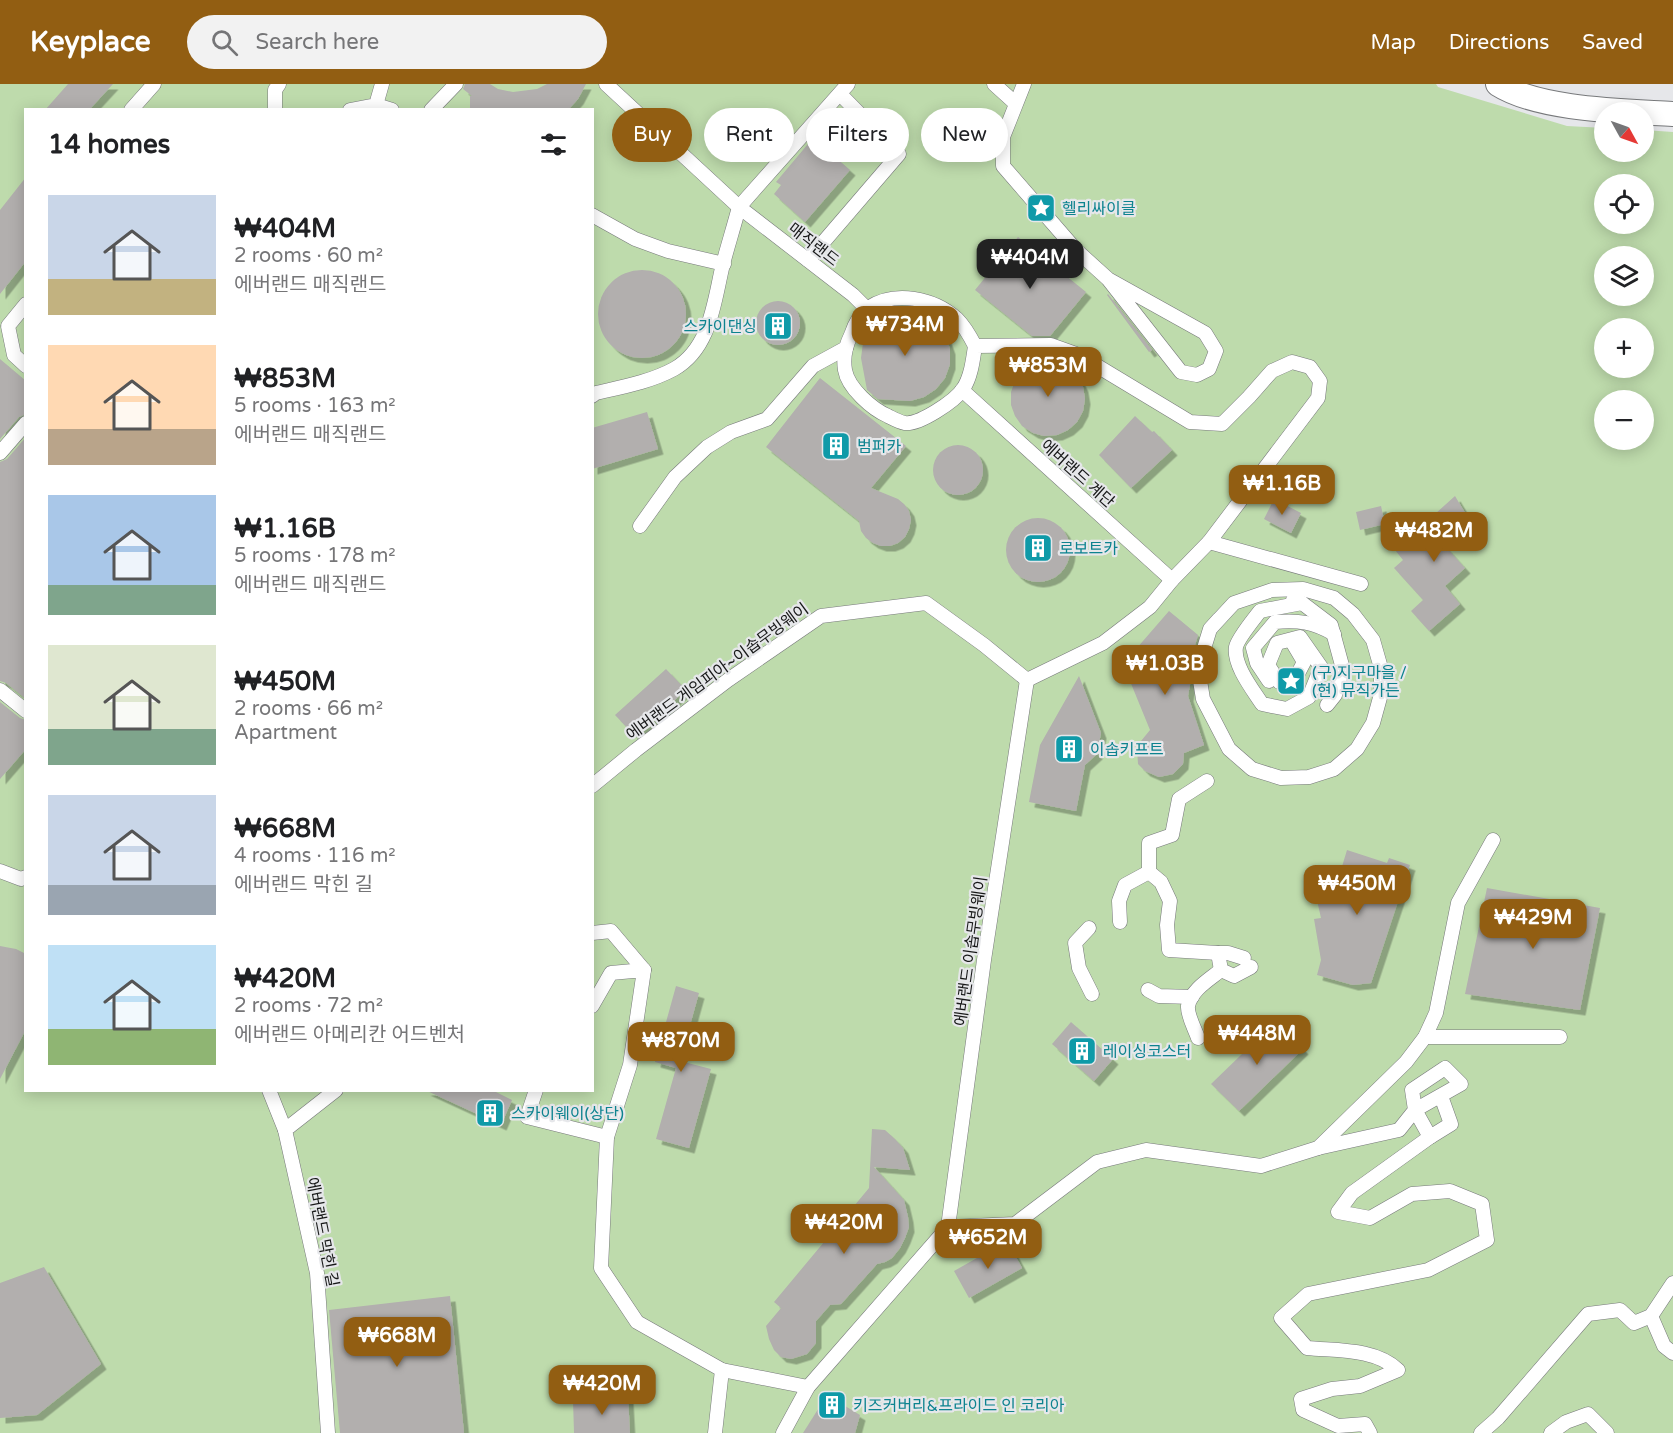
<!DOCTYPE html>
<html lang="en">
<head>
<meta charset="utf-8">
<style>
  :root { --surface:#fff; --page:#f2f2f2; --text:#202124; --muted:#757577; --accent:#925e12 }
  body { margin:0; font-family:"Varela Round","Noto Sans KR",sans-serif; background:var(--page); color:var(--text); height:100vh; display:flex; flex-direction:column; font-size:22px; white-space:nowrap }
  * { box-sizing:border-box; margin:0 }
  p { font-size:20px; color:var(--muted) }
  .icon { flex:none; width:33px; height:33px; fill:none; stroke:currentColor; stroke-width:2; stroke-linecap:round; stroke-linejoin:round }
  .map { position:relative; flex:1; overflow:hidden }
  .side { position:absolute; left:24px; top:24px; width:570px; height:984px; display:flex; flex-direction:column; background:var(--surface); border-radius:0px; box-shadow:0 3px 15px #0003 }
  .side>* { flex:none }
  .banner { position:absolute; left:612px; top:24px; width:570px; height:54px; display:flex; gap:12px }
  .needle { width:39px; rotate:130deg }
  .fabs { position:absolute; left:1594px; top:18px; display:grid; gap:12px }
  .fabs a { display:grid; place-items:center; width:60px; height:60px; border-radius:50%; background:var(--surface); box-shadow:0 3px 15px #0003; font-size:30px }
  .price { position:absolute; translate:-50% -51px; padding:0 14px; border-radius:12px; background:var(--accent); color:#fff; font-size:20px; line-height:39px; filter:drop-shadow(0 2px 3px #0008) }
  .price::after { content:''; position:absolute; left:50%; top:36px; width:18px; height:14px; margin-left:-9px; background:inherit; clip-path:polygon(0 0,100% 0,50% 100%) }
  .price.current { background:#222; color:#fff }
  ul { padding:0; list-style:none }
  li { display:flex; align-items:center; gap:18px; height:150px; padding:0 24px }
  li span { display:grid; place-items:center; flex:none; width:168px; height:120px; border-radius:0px; color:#555 }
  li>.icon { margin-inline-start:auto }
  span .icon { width:72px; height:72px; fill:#fffc; stroke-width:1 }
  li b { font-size:26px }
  h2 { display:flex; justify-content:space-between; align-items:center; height:72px; padding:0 24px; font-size:26px }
  .tag { padding:0 21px; border-radius:27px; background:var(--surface); box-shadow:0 3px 15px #0003; font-size:21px; line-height:54px }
  .tag.current { background:var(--accent); color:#fff }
  header { display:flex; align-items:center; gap:36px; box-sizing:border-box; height:84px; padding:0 30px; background:var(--accent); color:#fff }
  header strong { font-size:28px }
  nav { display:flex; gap:33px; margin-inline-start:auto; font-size:21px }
  .search { width:420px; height:54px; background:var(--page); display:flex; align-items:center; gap:15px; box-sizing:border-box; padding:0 21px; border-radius:33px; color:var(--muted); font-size:22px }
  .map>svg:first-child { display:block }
</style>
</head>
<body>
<header>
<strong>Keyplace</strong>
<div class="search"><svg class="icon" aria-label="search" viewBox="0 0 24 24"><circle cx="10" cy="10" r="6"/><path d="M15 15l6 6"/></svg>Search here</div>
<nav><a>Map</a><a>Directions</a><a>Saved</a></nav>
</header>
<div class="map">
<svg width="1673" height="1349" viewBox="0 0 1673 1349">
  <defs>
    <filter id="shadow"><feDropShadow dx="5.5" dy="5.5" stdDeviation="0" flood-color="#0004"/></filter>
  </defs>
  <rect width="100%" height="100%" fill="#e6e7ea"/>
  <!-- green -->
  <path fill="#bedbac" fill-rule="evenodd" d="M 0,0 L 1436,0 L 1438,3 L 1567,42 L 1605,44 L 1605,68 L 1644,68 L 1644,46 L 1673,48 L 1673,1349 L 0,1349 ZM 26,26 L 592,26 L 592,1006 L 26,1006 ZM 1605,100 L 1644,100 L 1644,140 L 1605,140 ZM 1605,172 L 1644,172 L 1644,212 L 1605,212 ZM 1605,244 L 1644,244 L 1644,284 L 1605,284 ZM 1605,316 L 1644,316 L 1644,356 L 1605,356 Z"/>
  <!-- building -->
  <g fill="#b2afae" filter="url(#shadow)">
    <polygon points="68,0 113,0 89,26 45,26"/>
    <polygon points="465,0 490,0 498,5 513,8 537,5 547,0 586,0 578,15 568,26 470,26 470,12 472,12 463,5"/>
    <polygon points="813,54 850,86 805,138 774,110 781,101 776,98"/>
    <polygon points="26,93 26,177 0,210 0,126"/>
    <polygon points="1018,153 1086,208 1050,252 1032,252 975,206"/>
    <circle cx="642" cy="230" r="44"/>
    <polygon points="1108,210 1152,266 1149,268 1107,211"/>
    <circle cx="778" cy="239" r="22"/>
    <polygon points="909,228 924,231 936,239 945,251 950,265 950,280 945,294 936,305 924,313 910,317 878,315 867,306 861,274 863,259 869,246 880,235 894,229"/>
    <polygon points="1045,273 1069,283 1078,292 1083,303 1085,315 1083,327 1077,338 1068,346 1057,351 1044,352 1033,349 1022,342 1015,332 1011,321 1011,308 1015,297 1022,287"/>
    <polygon points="0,275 26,297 26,330 19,333 0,355"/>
    <polygon points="820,294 906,362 871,404 898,415 904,420 909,427 911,436 909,445 905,453 898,459 890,462 881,462 873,459 866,454 861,447 859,437 766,363"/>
    <polygon points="647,328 658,365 592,385 592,344"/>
    <polygon points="1135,332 1152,348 1154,347 1172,366 1131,404 1099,371"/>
    <polygon points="26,353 26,615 6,599 0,597 0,378 7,375"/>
    <circle cx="958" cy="386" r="25"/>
    <polygon points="1455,412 1473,442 1444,461 1465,484 1445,502 1460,520 1429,547 1411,527 1423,516 1394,484 1403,476 1395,466"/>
    <polygon points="1274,415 1301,429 1291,449 1264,435"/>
    <polygon points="1381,422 1385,440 1360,446 1356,428"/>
    <circle cx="1038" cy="466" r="32"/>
    <polygon points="1169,527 1198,551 1189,582 1191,595 1188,612 1204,661 1184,669 1183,680 1173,690 1159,693 1145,687 1138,680 1137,664 1141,657 1150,646 1123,580"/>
    <polygon points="666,585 686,606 635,652 615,631"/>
    <polygon points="1079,592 1101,649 1097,670 1085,681 1076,727 1029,718 1040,661"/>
    <polygon points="0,618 20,634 26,636 26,665 0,695"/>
    <polygon points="1347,766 1387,779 1389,774 1410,781 1371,899 1353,901 1317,891 1321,876 1314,835 1321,834 1316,812 1325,784 1340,789"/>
    <polygon points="1487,804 1600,824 1580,926 1465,910"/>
    <polygon points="0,862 16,865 26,870 26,945 0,995"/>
    <polygon points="676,902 699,909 680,977 711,985 689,1064 656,1055 676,984 655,978"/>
    <polygon points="1276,937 1303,965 1239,1027 1211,1000"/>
    <polygon points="1071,938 1113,975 1094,997 1052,960"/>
    <polygon points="425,1006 492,1006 512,1016 501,1041"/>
    <polygon points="872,1045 885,1046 895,1055 903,1064 910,1086 874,1083 904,1116 908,1133 909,1143 905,1154 900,1164 892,1174 885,1178 877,1180 841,1220 830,1221 816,1237 816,1259 807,1270 791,1275 781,1273 774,1266 769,1255 766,1242 781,1224 774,1218 869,1104"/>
    <polygon points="1007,1157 1022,1184 969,1214 954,1187"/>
    <polygon points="44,1183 101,1280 37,1331 0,1334 0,1199"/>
    <polygon points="450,1212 464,1349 340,1349 329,1226"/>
    <polygon points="827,1311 860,1331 855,1349 803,1349"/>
    <polygon points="628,1313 630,1349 574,1349 573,1316"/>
  </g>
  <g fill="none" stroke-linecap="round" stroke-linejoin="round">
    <!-- pedestrian casing -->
    <g stroke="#77797b" stroke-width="15">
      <g id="pedestrian">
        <polyline points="848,0 739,123 853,211 867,225"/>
        <polyline points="994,0 1015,19"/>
        <polyline points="1024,0 1003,53 1003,82 1076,166 1108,195 1181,288 1197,291 1209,285 1216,267 1205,249 1108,195"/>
        <polyline points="376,21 392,26"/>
        <polyline points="131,26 154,0"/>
        <polyline points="275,26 275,6 279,0"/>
        <polyline points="350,26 376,21 382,0"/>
        <polyline points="431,26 456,0"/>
        <polyline points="592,131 635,155 668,167 724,180"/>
        <polyline points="808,176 899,70 840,10"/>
        <polyline points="26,220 8,242 14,271 26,282"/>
        <path d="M 975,262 C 970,252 965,243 957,235 C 934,214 895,206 868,224 C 860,230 854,242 851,251 C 846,261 843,274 845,286 C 848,304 872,325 888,332 C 892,334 899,338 905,339 C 919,341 955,317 963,305 C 971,293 973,276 975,262 L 1051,261 L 1079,271 L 1190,338 L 1222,340 L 1249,313 L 1272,287 L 1292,278 L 1310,283 L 1320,297 L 1318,314 L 1209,458 L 1172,496 L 1150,523 L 1103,559 L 1027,596"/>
        <polyline points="962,306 1172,496"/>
        <path d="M 592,312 L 596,309 C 622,303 650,298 674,285 C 711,264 714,217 723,180 C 728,161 734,142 739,123 L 606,0"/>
        <polyline points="0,369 26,339"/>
        <polyline points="640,442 675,393 707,363 731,348 767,335 813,282 846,264"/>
        <polyline points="1209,458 1361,500"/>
        <polyline points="1293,516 1302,519 1331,541 1343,585 1335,611 1327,621"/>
        <polyline points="1210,545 1234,519 1272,506 1303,505 1334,514 1353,530 1373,556 1381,584 1381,610 1373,639 1357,665 1334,685 1309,693 1281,694 1252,685 1229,665 1203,615 1198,584 1210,545 1219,535"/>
        <path d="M 1291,556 L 1304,578 L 1293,599 L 1279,598 L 1268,581 L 1277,559 L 1300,553 L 1321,583 L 1309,613 L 1287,625 L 1262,620 C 1253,606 1233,581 1236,563 C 1238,554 1254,535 1260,527 L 1302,519"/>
        <path d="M 1269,597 L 1257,579 L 1253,564 L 1275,538 C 1299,536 1313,538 1334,550"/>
        <polyline points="0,606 26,627"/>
        <polyline points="1207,697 1179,715 1172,751 1149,759 1149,788 1161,798 1170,817 1167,841 1169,866 1218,869"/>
        <polyline points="592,702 636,666 728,596 821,532 926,519 984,561 1027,596"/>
        <polyline points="0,787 21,795 26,793"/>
        <polyline points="1120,838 1119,817 1125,801 1149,788"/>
        <polyline points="1089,844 1075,859 1079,884 1092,910"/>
        <polyline points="592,849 611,847 644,886"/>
        <polyline points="1244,874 1228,869 1218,869 1221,886 1234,892 1251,883"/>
        <polyline points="1148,906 1159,912 1192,913"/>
        <polyline points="592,922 611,889 644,886 630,981 607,1053 601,1184 637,1238 722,1286 715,1349"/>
        <polyline points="1425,953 1560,953"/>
        <path d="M 1198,954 C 1195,945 1187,931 1188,922 C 1191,906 1210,895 1221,886"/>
        <polyline points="269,1006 285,1046"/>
        <polyline points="536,1006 527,1033 607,1053"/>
        <polyline points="1318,1064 1399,1046 1415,1026 1412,1006 1445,984 1461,1000 1415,1026 1430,1053 1451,1040 1441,1012"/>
        <polyline points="948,1143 984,876 1027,596"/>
        <polyline points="1651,1232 1664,1262 1673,1269"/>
        <polyline points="722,1286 808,1303"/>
        <polyline points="328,1349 317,1189 285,1046 336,1006"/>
        <polyline points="783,1349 808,1303 948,1143 1015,1140 1097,1078 1146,1066 1261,1082 1318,1064 1406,978 1425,953 1436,929 1458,819 1493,756"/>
        <path d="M 1370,1349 L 1365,1340 L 1338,1342 L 1303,1326 L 1301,1315 L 1332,1305 L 1360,1302 L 1398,1286 C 1375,1264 1336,1267 1307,1264 L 1281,1234 L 1308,1210 L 1428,1186 L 1487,1156 L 1482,1120 L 1450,1107 L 1412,1110 L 1370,1134 L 1338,1128 L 1352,1109 L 1430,1053"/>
        <polyline points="1481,1349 1498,1334 1588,1230 1620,1226 1634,1239 1651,1232 1673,1199"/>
        <polyline points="1551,1349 1566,1338 1588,1330 1607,1349"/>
      </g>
    </g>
    <!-- tertiary casing -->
    <g stroke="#77797b" stroke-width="26">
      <path id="tertiary" d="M 1498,0 C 1539,26 1624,27 1673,30"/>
    </g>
    <!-- pedestrian -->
    <use href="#pedestrian" stroke="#fff" stroke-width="14"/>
    <!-- tertiary -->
    <use href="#tertiary" stroke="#fff" stroke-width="24"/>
  </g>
  <!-- icons -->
  <defs>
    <g id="sight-square" transform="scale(1.5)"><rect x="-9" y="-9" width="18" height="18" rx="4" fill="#0f9aa8" stroke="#e6e7ea"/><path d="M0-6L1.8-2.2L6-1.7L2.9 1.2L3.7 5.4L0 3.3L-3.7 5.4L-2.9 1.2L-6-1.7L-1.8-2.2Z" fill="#fff"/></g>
    <g id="building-square" transform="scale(1.5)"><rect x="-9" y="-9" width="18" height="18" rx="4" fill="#0f9aa8" stroke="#e6e7ea"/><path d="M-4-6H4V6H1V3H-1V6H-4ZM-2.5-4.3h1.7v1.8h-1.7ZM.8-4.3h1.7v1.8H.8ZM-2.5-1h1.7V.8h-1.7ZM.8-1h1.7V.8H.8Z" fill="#fff"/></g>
  </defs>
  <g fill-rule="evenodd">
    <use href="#sight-square" x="1041" y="124"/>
    <use href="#building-square" x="778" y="242"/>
    <use href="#building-square" x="836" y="362"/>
    <use href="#building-square" x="1038" y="464"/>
    <use href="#sight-square" x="1291" y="597"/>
    <use href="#building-square" x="1069" y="665"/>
    <use href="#building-square" x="1082" y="967"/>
    <use href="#building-square" x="490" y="1029"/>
    <use href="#building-square" x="832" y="1321"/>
  </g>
  <g text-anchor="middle" stroke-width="4.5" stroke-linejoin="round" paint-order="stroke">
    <!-- culture labels -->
    <g font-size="16" fill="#0d838f" stroke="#e6e7ea" text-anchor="start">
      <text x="1062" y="130">헬리싸이클</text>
      <text x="757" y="248" text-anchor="end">스카이댄싱</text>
      <text x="857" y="368">범퍼카</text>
      <text x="1059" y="470">로보트카</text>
      <text x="1312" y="594">(구)지구마을 /<tspan x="1312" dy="18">(현) 뮤직가든</tspan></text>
      <text x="1090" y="671">이솝키프트</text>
      <text x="1103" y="973">레이싱코스터</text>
      <text x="511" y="1035">스카이웨이(상단)</text>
      <text x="853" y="1327">키즈커버리&amp;프라이드 인 코리아</text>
    </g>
    <!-- street labels -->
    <g font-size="16" fill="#171818" stroke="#e6e7ea">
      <text transform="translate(814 160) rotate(38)" y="6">매직랜드</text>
      <text transform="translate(1078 389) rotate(42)" y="6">에버랜드 계단</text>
      <text transform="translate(717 587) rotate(-36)" y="6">에버랜드 게임피아~이솝무빙웨이</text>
      <text transform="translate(970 867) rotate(-82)" y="6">에버랜드 이솝무빙웨이</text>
      <text transform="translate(323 1148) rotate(79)" y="6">에버랜드 막힌 길</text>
    </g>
  </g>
</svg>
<div class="fabs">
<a><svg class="needle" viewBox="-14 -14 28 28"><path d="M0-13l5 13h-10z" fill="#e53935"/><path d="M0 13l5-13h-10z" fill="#757577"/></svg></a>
<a><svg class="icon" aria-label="locate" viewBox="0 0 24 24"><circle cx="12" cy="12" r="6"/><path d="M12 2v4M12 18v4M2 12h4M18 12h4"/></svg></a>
<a><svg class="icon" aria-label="layers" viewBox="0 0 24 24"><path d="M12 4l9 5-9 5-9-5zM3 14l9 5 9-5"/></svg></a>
<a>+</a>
<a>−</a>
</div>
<b class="price current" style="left:1030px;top:206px">₩404M</b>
<b class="price" style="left:905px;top:273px">₩734M</b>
<b class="price" style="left:1048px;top:314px">₩853M</b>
<b class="price" style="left:1282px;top:432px">₩1.16B</b>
<b class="price" style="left:1434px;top:479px">₩482M</b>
<b class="price" style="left:1165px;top:612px">₩1.03B</b>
<b class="price" style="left:1357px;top:832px">₩450M</b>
<b class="price" style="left:1533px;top:866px">₩429M</b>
<b class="price" style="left:1257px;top:982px">₩448M</b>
<b class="price" style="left:681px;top:989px">₩870M</b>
<b class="price" style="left:844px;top:1171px">₩420M</b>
<b class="price" style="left:988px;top:1186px">₩652M</b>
<b class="price" style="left:397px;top:1284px">₩668M</b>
<b class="price" style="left:602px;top:1332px">₩420M</b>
<div class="banner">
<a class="tag current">Buy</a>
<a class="tag">Rent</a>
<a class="tag">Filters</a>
<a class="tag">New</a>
</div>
<section class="side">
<h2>14 homes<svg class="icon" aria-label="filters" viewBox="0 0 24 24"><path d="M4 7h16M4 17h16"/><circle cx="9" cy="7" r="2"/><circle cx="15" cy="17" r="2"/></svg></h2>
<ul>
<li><span style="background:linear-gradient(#c9d6e8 70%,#c2b280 0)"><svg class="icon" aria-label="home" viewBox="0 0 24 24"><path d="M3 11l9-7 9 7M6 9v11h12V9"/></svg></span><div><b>₩404M</b><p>2 rooms · 60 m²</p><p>에버랜드 매직랜드</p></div></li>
<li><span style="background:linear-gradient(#ffd9b3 70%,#b9a48a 0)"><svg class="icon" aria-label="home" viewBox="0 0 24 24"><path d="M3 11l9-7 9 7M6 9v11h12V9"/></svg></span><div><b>₩853M</b><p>5 rooms · 163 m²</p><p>에버랜드 매직랜드</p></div></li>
<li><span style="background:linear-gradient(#a9c7e8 75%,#7fa58c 0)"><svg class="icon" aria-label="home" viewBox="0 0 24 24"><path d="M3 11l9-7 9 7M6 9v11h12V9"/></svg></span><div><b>₩1.16B</b><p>5 rooms · 178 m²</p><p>에버랜드 매직랜드</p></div></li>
<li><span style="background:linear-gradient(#dfe7d0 70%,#7fa58c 0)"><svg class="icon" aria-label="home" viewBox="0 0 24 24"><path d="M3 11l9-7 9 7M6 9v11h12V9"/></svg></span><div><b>₩450M</b><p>2 rooms · 66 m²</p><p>Apartment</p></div></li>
<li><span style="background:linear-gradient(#c9d6e8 75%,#9aa5b1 0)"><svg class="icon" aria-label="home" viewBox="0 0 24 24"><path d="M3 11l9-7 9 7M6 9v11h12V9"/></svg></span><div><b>₩668M</b><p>4 rooms · 116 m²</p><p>에버랜드 막힌 길</p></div></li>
<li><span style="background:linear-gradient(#bfe0f5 70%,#8fb573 0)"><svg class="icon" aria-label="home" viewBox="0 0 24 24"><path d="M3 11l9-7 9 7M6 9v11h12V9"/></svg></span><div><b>₩420M</b><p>2 rooms · 72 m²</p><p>에버랜드 아메리칸 어드벤처</p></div></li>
</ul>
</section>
</div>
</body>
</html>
